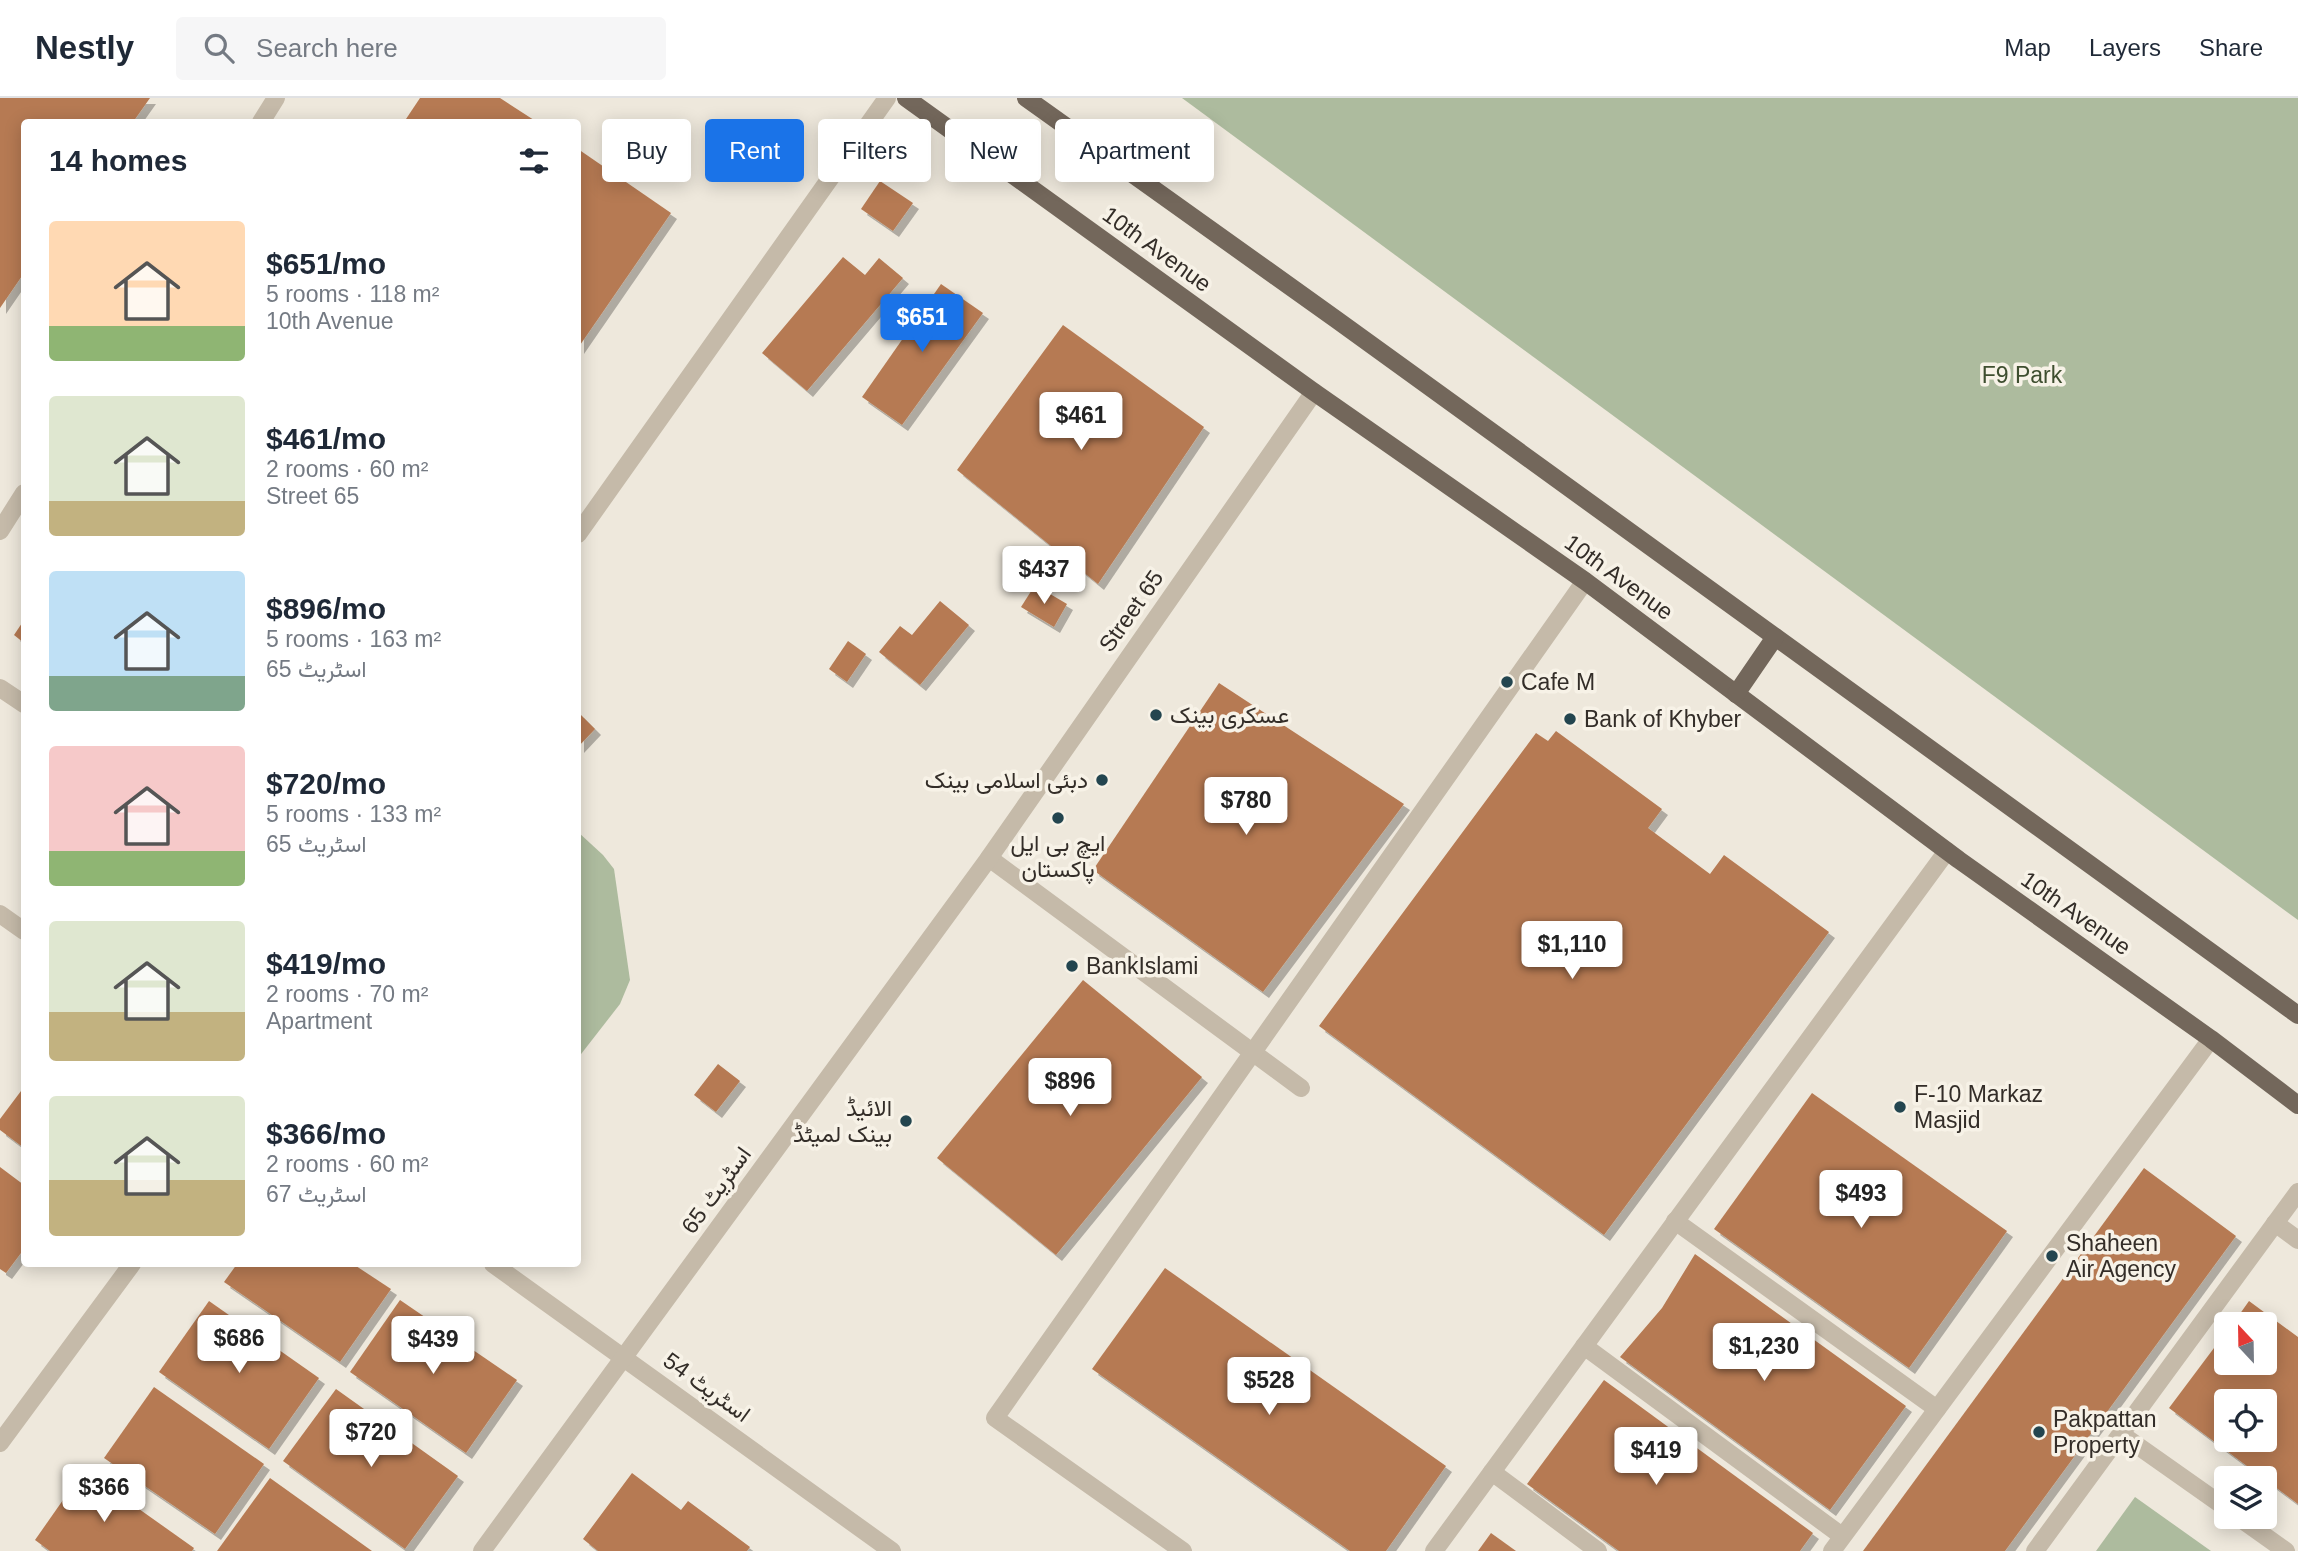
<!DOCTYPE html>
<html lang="en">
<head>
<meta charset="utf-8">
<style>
  :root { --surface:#fff; --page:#f6f6f7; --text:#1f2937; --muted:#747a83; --line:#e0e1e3; --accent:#1a73e8 }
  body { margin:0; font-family:Arial,Vazirmatn,sans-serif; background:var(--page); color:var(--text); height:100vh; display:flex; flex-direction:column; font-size:26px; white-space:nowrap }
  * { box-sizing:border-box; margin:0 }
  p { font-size:23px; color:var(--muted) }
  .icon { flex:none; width:38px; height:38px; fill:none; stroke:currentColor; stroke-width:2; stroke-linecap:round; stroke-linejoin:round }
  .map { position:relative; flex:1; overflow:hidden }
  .details { position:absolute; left:21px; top:21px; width:560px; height:1148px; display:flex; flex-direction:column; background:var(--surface); border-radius:7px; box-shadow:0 4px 18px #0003 }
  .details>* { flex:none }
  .hud { position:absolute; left:602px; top:21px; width:665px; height:63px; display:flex; gap:14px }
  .needle { width:46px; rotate:338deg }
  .buttons { position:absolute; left:2214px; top:1214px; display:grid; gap:14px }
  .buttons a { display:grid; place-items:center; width:63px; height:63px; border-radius:7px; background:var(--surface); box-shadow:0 4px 18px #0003; font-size:35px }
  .price { position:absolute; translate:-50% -60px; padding:0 16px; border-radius:7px; background:#fff; color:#222; font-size:23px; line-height:46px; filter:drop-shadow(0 2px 4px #0008) }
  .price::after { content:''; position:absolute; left:50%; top:42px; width:21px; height:16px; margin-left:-10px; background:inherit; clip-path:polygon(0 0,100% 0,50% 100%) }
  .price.active { background:var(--accent); color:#fff }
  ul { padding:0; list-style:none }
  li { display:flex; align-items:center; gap:21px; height:175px; padding:0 28px }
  li span { display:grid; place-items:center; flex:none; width:196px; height:140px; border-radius:7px; color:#555 }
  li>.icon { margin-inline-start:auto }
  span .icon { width:84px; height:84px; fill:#fffc; stroke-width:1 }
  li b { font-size:30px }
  h2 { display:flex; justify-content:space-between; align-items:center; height:84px; padding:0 28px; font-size:30px }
  .chip { padding:0 24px; border-radius:7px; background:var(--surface); box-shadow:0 4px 18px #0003; font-size:24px; line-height:63px }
  .chip.active { background:var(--accent); color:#fff }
  header { display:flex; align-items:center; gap:42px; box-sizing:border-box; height:98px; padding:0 35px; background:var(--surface); border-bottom:2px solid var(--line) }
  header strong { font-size:33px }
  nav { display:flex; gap:38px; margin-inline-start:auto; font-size:24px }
  .search { width:490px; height:63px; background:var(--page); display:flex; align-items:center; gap:18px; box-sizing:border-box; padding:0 24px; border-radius:7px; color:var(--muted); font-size:26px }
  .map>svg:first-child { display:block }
</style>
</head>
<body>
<header>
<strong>Nestly</strong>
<div class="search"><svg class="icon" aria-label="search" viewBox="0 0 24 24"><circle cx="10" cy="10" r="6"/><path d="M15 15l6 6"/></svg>Search here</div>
<nav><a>Map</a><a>Layers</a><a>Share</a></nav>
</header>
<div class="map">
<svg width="2298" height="1453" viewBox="0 0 2298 1453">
  <defs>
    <filter id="shadow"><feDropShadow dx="6" dy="6" stdDeviation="0" flood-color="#0004"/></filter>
  </defs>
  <rect width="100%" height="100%" fill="#eee8dc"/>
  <!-- green -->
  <g fill="#adbb9e">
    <polygon points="1182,0 2298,0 2298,822"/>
    <polygon points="578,734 603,757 614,771 630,882 620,906 578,960"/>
    <polygon points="2135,1399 2211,1453 2096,1453"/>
  </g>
  <!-- building -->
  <g fill="#b67a52" fill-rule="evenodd" filter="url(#shadow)">
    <polygon points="0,0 150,0 133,24 24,24 24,175 0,210"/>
    <polygon points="420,0 500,0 537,24 404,24"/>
    <polygon points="578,51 671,115 578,250"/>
    <polygon points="880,83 913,105 893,133 861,111"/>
    <polygon points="843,159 865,177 879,160 903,180 807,293 762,255"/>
    <polygon points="941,186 983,215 902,327 862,299"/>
    <polygon points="1063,227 1204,329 1098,486 957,372"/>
    <polygon points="1035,487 1067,506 1054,529 1021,509"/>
    <polygon points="940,503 969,527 920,587 879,554 900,528 912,537"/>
    <polygon points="24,522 24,545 14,537"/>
    <polygon points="848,543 866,556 847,584 829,571"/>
    <polygon points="1219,585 1404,706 1263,894 1093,772"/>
    <polygon points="578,614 595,631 578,649"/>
    <polygon points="1556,633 1662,711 1648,730 1710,776 1724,757 1829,834 1604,1137 1319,928 1536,635 1548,643"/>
    <polygon points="1083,882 1202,979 1056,1157 937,1060"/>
    <polygon points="718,966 740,983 716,1014 694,997"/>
    <polygon points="24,989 24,1050 0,1032 0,1021"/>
    <polygon points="1812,995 2007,1133 1909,1270 1714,1131"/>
    <polygon points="0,1069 24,1087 24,1151 6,1175 0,1171"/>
    <polygon points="2144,1070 2236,1138 2005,1453 1863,1453"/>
    <polygon points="1695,1156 1906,1308 1830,1412 1620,1259 1662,1210"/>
    <polygon points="237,1166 353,1166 391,1191 340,1264 224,1184"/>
    <polygon points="1165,1170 1446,1368 1386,1453 1350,1453 1092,1271"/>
    <polygon points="400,1202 517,1282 466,1355 350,1274"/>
    <polygon points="209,1203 319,1280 269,1351 159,1274"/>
    <path d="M 2249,1203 L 2298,1239 L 2298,1406 L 2169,1310 L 2226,1234 L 2226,1265 L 2264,1265 L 2264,1227 L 2232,1227 ZM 2226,1304 L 2264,1304 L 2264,1342 L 2226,1342 Z"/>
    <polygon points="1604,1282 1813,1435 1800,1453 1619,1453 1527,1386"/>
    <polygon points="154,1289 264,1366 215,1436 104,1360"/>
    <polygon points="336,1291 458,1378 405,1451 283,1363"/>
    <polygon points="84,1372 194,1450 192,1453 50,1453 35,1442"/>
    <polygon points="632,1375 681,1412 688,1403 750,1449 747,1453 598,1453 583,1441"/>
    <polygon points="270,1380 372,1453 217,1453"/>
    <polygon points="1491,1435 1516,1453 1478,1453"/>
  </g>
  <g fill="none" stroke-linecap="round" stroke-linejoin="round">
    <!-- minor -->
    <g stroke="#c5baa9" stroke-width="18">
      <polyline points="261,24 276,0"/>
      <polyline points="0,433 24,395"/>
      <polyline points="578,436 887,0"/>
      <polyline points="0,590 24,606"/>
      <polyline points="989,760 1301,990"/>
      <polyline points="0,816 24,833"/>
      <polyline points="1675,1123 1937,1311"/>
      <polyline points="2275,1125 2298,1142"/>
      <polyline points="493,1166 892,1453"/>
      <polyline points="1584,1248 1842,1438"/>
      <polyline points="2121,1336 2226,1410"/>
      <polyline points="0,1345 132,1166"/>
      <polyline points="1492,1374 1598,1453"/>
      <polyline points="2238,1419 2286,1453"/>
      <polyline points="482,1453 989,760 1314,294"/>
      <polyline points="1183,1453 995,1320 1585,483"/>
      <polyline points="1434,1453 1947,753"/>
      <polyline points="1832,1453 2211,941"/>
      <polyline points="2035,1453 2298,1094"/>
    </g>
    <!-- major -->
    <g stroke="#73675b" stroke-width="18">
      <polyline points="906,0 1314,294 1585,483 1959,762 2211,941 2298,1007"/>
      <polyline points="1026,0 1337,222 2298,917"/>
      <polyline points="1736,596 1775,539"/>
    </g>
  </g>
  <!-- markers -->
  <g fill="#23454f" stroke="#f7f2e7" stroke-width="2.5">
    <circle cx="1507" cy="584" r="7"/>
    <circle cx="1156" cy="617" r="7"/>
    <circle cx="1570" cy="621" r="7"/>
    <circle cx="1102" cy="682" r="7"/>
    <circle cx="1058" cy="720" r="7"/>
    <circle cx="1072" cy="868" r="7"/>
    <circle cx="1900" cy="1009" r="7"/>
    <circle cx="906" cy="1023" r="7"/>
    <circle cx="2052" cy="1158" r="7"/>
    <circle cx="2039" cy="1334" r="7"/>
  </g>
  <g text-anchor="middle" stroke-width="7" stroke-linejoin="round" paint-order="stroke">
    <!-- street labels -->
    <g font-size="23" fill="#332d28" stroke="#f7f2e7">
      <text transform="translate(1157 151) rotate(36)" y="8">10th Avenue</text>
      <text transform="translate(1619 479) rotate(36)" y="8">10th Avenue</text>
      <text transform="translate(1131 513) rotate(-55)" y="8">Street 65</text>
      <text transform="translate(2076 815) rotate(35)" y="8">10th Avenue</text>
      <text transform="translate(716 1092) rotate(-54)" y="8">اسٹریٹ 65</text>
      <text transform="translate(707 1289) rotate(36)" y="8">اسٹریٹ 54</text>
    </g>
    <!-- park labels -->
    <g font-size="23" fill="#3e4e2f" stroke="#f7f2e7">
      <text x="2022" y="285">F9 Park</text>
    </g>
    <!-- poi labels -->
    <g font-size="23" fill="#332d28" stroke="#f7f2e7" text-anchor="start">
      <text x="1521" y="592">Cafe M</text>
      <text x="1170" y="625">عسکری بینک</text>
      <text x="1584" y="629">Bank of Khyber</text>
      <text x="1088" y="690" text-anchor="end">دبئی اسلامی بینک</text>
      <text x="1058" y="753" text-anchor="middle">ایچ بی ایل<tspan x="1058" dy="26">پاکستان</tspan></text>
      <text x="1086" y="876">BankIslami</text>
      <text x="1914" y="1004">F-10 Markaz<tspan x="1914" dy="26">Masjid</tspan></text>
      <text x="892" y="1018" text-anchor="end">الائیڈ<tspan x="892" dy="26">بینک لمیٹڈ</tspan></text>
      <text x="2066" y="1153">Shaheen<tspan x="2066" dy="26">Air Agency</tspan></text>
      <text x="2053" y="1329">Pakpattan<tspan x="2053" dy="26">Property</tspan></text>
    </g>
  </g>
</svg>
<div class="buttons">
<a><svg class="needle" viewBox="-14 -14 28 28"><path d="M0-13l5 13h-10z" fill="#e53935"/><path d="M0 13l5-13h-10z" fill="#747a83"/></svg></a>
<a><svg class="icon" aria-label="locate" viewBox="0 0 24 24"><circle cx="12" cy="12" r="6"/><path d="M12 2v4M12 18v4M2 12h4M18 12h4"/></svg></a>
<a><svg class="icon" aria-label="layers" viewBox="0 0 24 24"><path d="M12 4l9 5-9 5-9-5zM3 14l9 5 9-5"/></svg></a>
</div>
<b class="price active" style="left:922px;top:256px">$651</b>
<b class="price" style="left:1081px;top:354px">$461</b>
<b class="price" style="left:1044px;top:508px">$437</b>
<b class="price" style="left:1246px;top:739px">$780</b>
<b class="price" style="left:1572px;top:883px">$1,110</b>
<b class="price" style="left:1070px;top:1020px">$896</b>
<b class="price" style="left:1861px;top:1132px">$493</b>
<b class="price" style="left:239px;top:1277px">$686</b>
<b class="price" style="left:433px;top:1278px">$439</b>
<b class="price" style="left:1764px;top:1285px">$1,230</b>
<b class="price" style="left:1269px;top:1319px">$528</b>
<b class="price" style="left:371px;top:1371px">$720</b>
<b class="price" style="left:1656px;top:1389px">$419</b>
<b class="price" style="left:104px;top:1426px">$366</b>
<div class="hud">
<a class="chip">Buy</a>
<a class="chip active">Rent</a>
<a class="chip">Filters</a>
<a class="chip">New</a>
<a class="chip">Apartment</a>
</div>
<section class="details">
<h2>14 homes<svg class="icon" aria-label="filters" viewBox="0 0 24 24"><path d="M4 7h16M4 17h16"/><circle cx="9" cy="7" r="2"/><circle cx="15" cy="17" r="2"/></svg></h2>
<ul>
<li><span style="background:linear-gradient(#ffd9b3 75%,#8fb573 0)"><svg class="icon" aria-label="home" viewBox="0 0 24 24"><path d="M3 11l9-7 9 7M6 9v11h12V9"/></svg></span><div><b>$651/mo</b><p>5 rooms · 118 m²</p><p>10th Avenue</p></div></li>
<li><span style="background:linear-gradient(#dfe7d0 75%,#c2b280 0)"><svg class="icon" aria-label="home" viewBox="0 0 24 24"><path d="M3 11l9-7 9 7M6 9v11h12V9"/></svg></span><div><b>$461/mo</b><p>2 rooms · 60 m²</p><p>Street 65</p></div></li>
<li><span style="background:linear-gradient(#bfe0f5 75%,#7fa58c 0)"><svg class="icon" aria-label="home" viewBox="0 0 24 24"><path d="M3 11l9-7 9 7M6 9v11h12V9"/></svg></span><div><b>$896/mo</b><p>5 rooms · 163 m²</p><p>اسٹریٹ 65</p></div></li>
<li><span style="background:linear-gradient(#f6c9c9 75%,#8fb573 0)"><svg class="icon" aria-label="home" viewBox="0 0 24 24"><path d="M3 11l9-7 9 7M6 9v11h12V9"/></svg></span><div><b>$720/mo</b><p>5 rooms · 133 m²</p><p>اسٹریٹ 65</p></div></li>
<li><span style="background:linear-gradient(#dfe7d0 65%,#c2b280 0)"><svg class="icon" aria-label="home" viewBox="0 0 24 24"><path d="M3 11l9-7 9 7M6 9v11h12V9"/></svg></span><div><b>$419/mo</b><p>2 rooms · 70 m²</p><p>Apartment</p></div></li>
<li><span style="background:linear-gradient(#dfe7d0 60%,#c2b280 0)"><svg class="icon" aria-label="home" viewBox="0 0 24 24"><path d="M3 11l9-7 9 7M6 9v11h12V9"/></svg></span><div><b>$366/mo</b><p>2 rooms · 60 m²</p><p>اسٹریٹ 67</p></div></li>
</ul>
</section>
</div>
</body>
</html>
